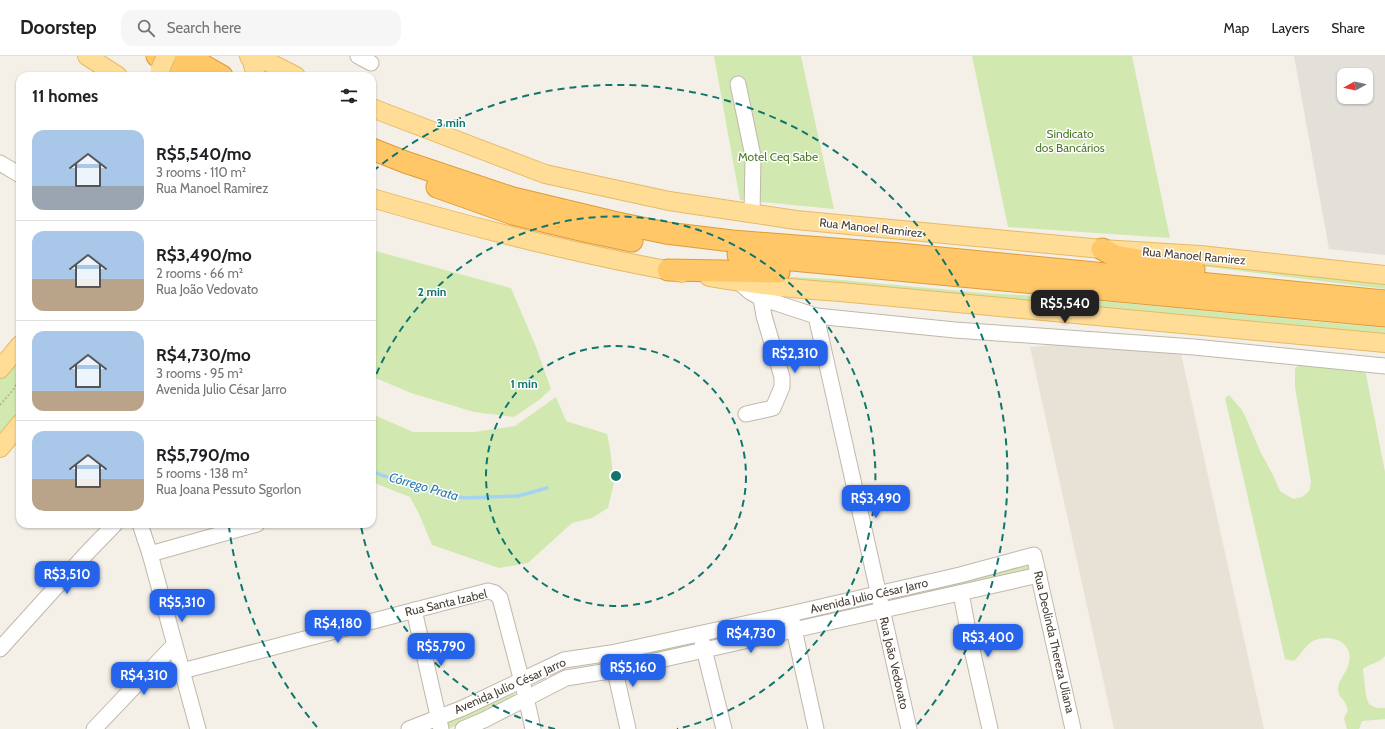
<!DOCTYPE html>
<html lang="en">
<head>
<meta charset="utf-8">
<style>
  :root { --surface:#fff; --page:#f6f6f6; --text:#202124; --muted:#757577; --line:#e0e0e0; --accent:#2563eb }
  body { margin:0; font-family:Cabin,sans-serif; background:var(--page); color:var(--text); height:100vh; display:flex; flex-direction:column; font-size:15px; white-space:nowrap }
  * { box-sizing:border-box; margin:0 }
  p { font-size:13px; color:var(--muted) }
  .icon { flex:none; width:22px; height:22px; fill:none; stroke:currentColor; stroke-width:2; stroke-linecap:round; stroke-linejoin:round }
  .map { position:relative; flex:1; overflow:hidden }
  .side { position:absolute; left:16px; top:16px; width:360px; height:456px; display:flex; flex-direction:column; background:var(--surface); border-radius:12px; box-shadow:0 1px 3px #0004 }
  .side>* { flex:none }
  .needle { width:26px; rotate:262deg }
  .buttons { position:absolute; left:1337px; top:12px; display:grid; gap:8px }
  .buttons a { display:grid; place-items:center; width:36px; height:36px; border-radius:8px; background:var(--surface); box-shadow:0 1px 3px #0004; font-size:20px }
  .price { position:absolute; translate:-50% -34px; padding:0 9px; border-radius:8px; background:var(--accent); color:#fff; font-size:13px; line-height:26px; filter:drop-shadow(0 1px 2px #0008) }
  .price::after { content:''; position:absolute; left:50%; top:24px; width:12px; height:9px; margin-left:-6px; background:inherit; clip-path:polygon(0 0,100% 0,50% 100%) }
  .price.active { background:#222; color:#fff }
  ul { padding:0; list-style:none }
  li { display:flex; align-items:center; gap:12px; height:100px; padding:0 16px }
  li+li { border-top:1px solid var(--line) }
  li span { display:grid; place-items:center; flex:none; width:112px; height:80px; border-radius:12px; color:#555 }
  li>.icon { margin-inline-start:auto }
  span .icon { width:48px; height:48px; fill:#fffc; stroke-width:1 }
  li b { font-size:17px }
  h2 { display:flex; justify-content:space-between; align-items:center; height:48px; padding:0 16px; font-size:17px }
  header { display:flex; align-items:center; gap:24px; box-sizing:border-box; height:56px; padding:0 20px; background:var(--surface); border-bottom:1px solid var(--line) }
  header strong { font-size:19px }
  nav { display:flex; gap:22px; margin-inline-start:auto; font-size:14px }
  .search { width:280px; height:36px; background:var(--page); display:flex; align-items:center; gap:10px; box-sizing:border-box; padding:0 14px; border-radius:12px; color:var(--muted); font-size:15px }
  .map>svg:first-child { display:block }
</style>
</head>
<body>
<header>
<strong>Doorstep</strong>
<div class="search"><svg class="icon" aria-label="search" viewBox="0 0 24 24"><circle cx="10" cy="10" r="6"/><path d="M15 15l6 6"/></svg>Search here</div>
<nav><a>Map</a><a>Layers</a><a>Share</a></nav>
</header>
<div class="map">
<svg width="1385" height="673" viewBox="0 0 1385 673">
  <rect width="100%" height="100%" fill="#f4f0e8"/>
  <!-- residential -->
  <polygon fill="#e8e2d6" points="1074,287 1180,293 1264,673 1114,673 1030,291"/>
  <!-- industrial -->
  <path fill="#e3dfd9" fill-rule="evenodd" d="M 1294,0 L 1385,0 L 1385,199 L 1329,193 ZM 1344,19 L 1366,19 L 1366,41 L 1344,41 Z"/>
  <!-- green -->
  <g fill="#d1e9b0">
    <polygon points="714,0 801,0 834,153 740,144"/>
    <polygon points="972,0 1132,0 1170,182 1008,171"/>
    <polygon points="372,194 511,232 536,291 551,333 539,344 514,361 474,356 411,337 378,323 372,322"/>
    <polygon points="1149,201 1385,225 1385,233 1185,208"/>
    <polygon points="753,219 831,223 984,237 1070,242 1385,272 1385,281 906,236"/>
    <polygon points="20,300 20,354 0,379 0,323"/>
    <path d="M 1298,309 L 1365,313 L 1385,416 L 1385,600 C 1379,608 1370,607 1363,613 L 1366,640 L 1369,648 L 1377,652 L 1385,652 L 1385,663 L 1362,665 L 1359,673 L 1347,673 L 1344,662 L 1348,654 C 1347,651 1346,648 1344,645 C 1341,641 1338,639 1338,632 C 1339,623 1347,616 1349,607 C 1354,585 1329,577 1313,585 C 1304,590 1301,599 1294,605 L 1285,603 L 1225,342 L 1229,339 L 1242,354 L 1246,362 L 1260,395 L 1273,419 L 1280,435 L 1293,443 L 1302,441 L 1309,435 L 1311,426 L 1295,331 L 1295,313 Z"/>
    <polygon points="556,341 566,365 607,378 610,393 614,427 608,452 592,462 572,467 528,507 499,512 432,489 419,458 410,441 372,426 372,358 413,376 474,376 515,370"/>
    <polygon points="1030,508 1031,513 962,529 887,545 887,541"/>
    <polygon points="871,545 872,549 798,567 797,563"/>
    <polygon points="786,566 787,571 713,586 712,581"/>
    <polygon points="697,587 698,593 622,608 621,601"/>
    <polygon points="514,637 517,643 448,673 444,668"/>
  </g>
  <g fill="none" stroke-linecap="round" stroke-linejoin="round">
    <!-- stream -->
    <polyline stroke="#a4d4f1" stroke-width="3.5" points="372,415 381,419 464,442 518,440 547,432"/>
    <!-- minor casing -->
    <g stroke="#c0b7aa" stroke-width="17">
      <g id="minor">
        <polyline points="358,0 371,7"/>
        <polyline points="738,28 753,100 752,158"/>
        <polyline points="0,107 20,119"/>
        <polyline points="740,227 750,236 761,242 816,260 955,274 1194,291 1385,310"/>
        <polyline points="816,260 909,673"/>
        <polyline points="746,358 773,352 782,331 782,321 764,260 761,242"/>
        <polyline points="140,468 150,498 198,673"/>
        <polyline points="150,498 257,468"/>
        <polyline points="961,537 970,585 990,673"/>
        <polyline points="414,554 441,673"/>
        <polyline points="792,564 816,673"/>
        <polyline points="702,585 724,673"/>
        <polyline points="0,593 86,498 115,468"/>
        <polyline points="613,606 628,673"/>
        <polyline points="182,615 488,535 495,537 500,542 526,641 533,673"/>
        <polyline points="94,673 174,589"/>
        <polyline points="409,673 463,652 564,604 611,597 790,558 960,519 1034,499 1073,673"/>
        <polyline points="463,673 484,664 566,622 615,614 1039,519"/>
      </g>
    </g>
    <!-- major casing -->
    <g stroke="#e5ba65" stroke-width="20">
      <g id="major">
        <polyline points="87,0 118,20"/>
        <polyline points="249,0 252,5 256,20"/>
        <polyline points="256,0 296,20"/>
        <polyline points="372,52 545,118 669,145 796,164 1102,193 1200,199 1385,219"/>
        <path d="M 372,142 C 474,172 577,198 682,217"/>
        <path d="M 709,221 C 753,229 796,233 840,236 L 1385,287"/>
        <polyline points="0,313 20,289"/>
        <polyline points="0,392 20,368"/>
      </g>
    </g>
    <!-- highway casing -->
    <g stroke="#df9b37" stroke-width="23">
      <g id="highway">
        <polyline points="157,0 190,20"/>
        <polyline points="187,0 222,20"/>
        <polyline points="372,93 405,106 513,142 613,166 666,177 732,185 899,198 1385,245"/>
        <polyline points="437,131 513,158 589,176 632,185"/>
        <polyline points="1102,193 1115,200 1194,214"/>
        <polyline points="738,199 1385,260"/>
        <polyline points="668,214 779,216"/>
      </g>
    </g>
    <!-- path -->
    <polyline stroke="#c2b39b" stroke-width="2" stroke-dasharray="2 2" stroke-linecap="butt" points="0,349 13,334 20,322"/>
    <!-- minor -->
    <use href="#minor" stroke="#fff" stroke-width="15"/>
    <!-- major -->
    <use href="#major" stroke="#ffdd96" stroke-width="18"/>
    <!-- highway -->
    <use href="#highway" stroke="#ffc768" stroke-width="21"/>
    <!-- major-bridge casing -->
    <g stroke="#e5ba65" stroke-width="20" stroke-linecap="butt">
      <polyline id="major-bridge" points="160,14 166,0"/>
    </g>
    <!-- major-bridge -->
    <use href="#major-bridge" stroke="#ffdd96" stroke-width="18"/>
  </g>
  <!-- distance rings -->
  <g fill="none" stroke="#0f766e" stroke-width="2" stroke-dasharray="7 5">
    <circle cx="616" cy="420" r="130"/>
    <path d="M555 673A260 260 0 0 1 361 470M372 329A260 260 0 1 1 677 673"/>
    <path d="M317 671A390 390 0 0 1 229 471M373 115A390 390 0 0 1 915 671"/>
  </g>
  <g text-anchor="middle" stroke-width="3" stroke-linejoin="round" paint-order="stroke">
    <!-- park labels -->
    <g font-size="12" fill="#4b7a29" stroke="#fff">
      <text x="1070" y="82">Sindicato<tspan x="1070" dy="14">dos Bancários</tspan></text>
      <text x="778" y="105">Motel Ceq Sabe</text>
    </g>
    <!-- street labels -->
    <g font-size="12" fill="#484036" stroke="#fff">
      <text transform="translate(871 172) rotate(6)" y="4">Rua Manoel Ramirez</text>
      <text transform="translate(1194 200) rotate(5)" y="4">Rua Manoel Ramirez</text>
      <text transform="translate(869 540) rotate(-13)" y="4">Avenida Julio César Jarro</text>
      <text transform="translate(446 547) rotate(-13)" y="4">Rua Santa Izabel</text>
      <text transform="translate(1054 586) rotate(77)" y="4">Rua Deolinda Thereza Uliana</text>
      <text transform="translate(894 607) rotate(77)" y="4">Rua João Vedovato</text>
      <text transform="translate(510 630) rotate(-24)" y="4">Avenida Julio César Jarro</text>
    </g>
    <!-- water labels -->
    <g font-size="13" font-style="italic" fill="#2d7bad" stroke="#fff">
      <text transform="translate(424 430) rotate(16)" y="5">Córrego Prata</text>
    </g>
  </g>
  <circle cx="616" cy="420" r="6" fill="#0f766e" stroke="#fff" stroke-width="2"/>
  <g font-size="12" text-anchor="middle" font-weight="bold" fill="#0f766e" stroke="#fff" stroke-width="3" stroke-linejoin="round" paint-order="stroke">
    <text x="451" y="71">3 min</text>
    <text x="432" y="240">2 min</text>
    <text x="524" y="332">1 min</text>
  </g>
</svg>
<div class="buttons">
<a><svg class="needle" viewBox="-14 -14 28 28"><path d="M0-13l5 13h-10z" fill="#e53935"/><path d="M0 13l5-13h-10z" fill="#757577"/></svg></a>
</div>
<b class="price active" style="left:1065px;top:268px">R$5,540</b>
<b class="price" style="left:795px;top:318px">R$2,310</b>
<b class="price" style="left:876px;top:463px">R$3,490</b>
<b class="price" style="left:67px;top:539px">R$3,510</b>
<b class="price" style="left:182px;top:567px">R$5,310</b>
<b class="price" style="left:338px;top:588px">R$4,180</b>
<b class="price" style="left:751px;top:598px">R$4,730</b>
<b class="price" style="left:988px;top:602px">R$3,400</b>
<b class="price" style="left:441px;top:611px">R$5,790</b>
<b class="price" style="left:633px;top:632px">R$5,160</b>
<b class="price" style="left:144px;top:640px">R$4,310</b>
<section class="side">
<h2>11 homes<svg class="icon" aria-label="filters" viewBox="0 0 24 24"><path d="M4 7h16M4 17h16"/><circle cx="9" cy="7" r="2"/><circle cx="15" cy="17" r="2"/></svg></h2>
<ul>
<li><span style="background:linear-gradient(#a9c7e8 70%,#9aa5b1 0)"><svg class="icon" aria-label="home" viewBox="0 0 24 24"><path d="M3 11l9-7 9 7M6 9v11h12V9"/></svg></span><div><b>R$5,540/mo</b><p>3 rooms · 110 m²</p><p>Rua Manoel Ramirez</p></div></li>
<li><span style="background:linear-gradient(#a9c7e8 60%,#b9a48a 0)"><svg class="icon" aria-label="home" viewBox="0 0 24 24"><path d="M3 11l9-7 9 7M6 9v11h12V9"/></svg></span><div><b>R$3,490/mo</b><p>2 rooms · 66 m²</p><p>Rua João Vedovato</p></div></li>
<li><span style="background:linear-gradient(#a9c7e8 75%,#b9a48a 0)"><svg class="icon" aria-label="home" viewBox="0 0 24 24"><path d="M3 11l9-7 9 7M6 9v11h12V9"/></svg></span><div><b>R$4,730/mo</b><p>3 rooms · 95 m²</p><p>Avenida Julio César Jarro</p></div></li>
<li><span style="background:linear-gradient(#a9c7e8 60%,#b9a48a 0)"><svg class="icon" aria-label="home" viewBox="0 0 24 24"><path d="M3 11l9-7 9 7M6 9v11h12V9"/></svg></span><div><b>R$5,790/mo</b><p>5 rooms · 138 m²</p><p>Rua Joana Pessuto Sgorlon</p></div></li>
</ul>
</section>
</div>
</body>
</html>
